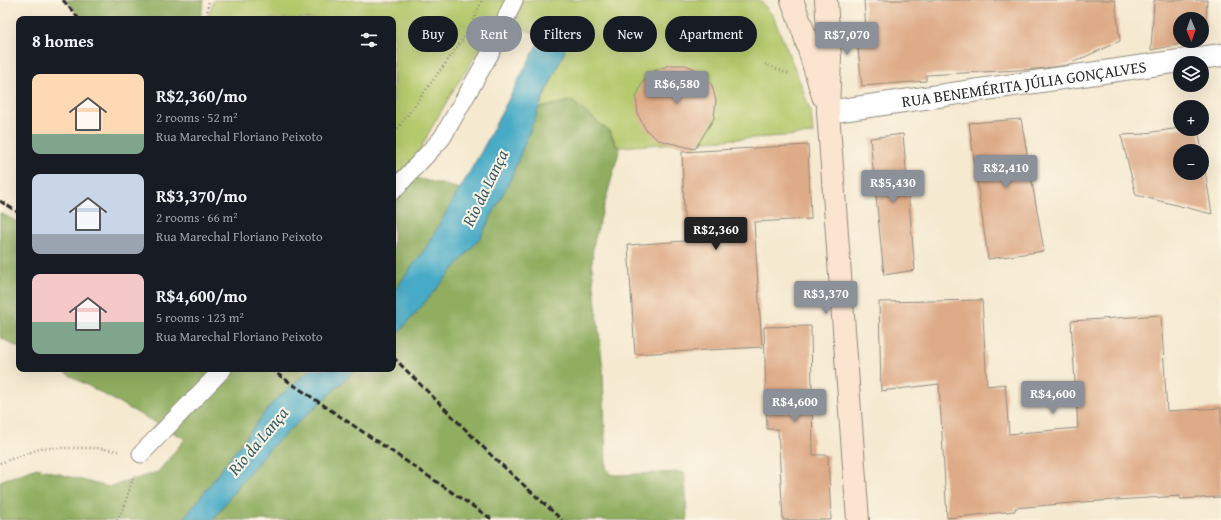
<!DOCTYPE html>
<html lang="en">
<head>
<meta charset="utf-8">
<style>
  :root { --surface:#171b24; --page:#242831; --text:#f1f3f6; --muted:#9ea1a6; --accent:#8c9099 }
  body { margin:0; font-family:"Gentium Book Plus",serif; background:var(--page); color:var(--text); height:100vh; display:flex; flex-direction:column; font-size:15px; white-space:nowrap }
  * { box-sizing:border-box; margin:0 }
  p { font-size:13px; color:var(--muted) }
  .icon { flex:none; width:22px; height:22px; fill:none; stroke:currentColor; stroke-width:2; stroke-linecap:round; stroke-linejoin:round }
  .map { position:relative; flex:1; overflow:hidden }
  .drawer { position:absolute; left:16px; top:16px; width:380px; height:356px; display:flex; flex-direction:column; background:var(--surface); border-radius:8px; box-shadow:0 4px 16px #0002 }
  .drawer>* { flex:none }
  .banner { position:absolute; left:408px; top:16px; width:380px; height:36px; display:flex; gap:8px }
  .needle { width:26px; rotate:178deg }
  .controls { position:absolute; left:1173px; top:12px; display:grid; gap:8px }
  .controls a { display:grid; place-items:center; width:36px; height:36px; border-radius:50%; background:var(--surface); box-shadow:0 4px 16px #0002; font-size:20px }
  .price { position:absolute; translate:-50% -34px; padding:0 9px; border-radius:4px; background:var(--accent); color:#fff; font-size:13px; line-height:26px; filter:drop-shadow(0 1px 2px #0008) }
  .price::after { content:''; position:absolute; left:50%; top:24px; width:12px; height:9px; margin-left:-6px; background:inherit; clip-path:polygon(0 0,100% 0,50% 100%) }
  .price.selected { background:#222; color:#fff }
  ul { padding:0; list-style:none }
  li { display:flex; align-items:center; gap:12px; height:100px; padding:0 16px }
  li span { display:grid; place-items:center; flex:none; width:112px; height:80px; border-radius:8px; color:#555 }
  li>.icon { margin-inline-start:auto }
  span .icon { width:48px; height:48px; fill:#fffc; stroke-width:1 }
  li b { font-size:17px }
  h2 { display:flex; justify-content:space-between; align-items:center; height:48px; padding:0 16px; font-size:17px }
  .pill { padding:0 14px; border-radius:18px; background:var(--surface); box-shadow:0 4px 16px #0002; font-size:14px; line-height:36px }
  .pill.selected { background:var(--accent); color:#fff }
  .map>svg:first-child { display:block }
</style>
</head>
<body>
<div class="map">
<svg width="1221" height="520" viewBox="0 0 1221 520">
  <rect width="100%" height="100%" fill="#fcf5e5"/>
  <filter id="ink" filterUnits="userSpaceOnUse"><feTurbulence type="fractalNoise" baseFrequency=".025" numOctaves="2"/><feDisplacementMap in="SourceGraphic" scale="8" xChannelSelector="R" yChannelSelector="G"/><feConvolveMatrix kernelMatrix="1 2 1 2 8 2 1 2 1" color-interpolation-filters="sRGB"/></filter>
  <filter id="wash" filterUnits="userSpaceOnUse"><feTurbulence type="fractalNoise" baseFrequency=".012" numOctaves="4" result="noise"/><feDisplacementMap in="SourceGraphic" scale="16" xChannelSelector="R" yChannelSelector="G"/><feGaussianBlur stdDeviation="0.9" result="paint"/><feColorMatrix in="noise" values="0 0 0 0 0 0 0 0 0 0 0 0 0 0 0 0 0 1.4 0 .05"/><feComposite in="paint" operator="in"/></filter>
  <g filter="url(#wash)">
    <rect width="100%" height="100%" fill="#f5e9d0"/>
    <!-- green -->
    <g fill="#b5c96d" stroke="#707a4c">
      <polygon points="214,0 507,0 497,23 456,86 429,132 407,176 393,172 393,19 207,19"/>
      <polygon points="522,0 760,0 773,16 799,79 811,113 813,134 618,147 610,132 573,102 571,101 539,108 565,51 564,46 515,25"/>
    </g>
    <!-- forest -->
    <g fill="#90ad60" stroke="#5e6c46">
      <polygon points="66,0 204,0 200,19 82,19"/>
      <polygon points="571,101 610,132 616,146 620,148 593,246 592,267 603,370 606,467 610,474 617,475 679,472 685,473 687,520 213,520 238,486 269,449 357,369 393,369 393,337 401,330 480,238 510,180 539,108"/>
      <polygon points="393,172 460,189 425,249 393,292"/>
      <polygon points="0,213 19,223 19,348 0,337"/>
      <polygon points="58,369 311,369 272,403 183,520 0,520 0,481 37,468 108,487 158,472 185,439"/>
    </g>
    <!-- water -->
    <g fill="#46aac6" stroke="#386a78">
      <polygon points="542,37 564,46 565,51 542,100 510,180 480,238 401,330 393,337 393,292 425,249 480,154 540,39"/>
      <polygon points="311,369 357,369 269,449 238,486 213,520 183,520 272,403"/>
    </g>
    <g id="blocks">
      <!-- building -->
      <g fill="#deab88">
        <polygon points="864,0 1115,0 1120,41 1067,65 1038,69 926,75 926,81 862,86 856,30 866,29"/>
        <polygon points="1154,0 1207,0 1205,39 1202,40 1202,19 1180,19 1180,41 1196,41 1151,50"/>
        <polygon points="669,65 686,65 701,72 712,85 716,101 714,118 695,149 658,140 646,130 638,115 636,98 642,83 654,71"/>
        <polygon points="1021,119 1044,251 988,259 969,123"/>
        <polygon points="1180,128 1198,129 1202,151 1180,151 1180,173 1202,173 1202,152 1212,214 1136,195 1121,135 1146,134 1146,133"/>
        <polygon points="903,134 915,270 884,275 870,138"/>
        <polygon points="808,145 811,219 754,222 762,347 635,354 628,245 685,241 682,152"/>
        <polygon points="982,300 987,386 1005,384 1009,434 1078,428 1071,321 1161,315 1167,411 1221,408 1221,497 1180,499 1180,496 1083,502 1015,508 1015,511 947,518 939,384 881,391 879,302"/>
        <polygon points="811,326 813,455 828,455 831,520 783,520 778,429 767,429 764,327"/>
      </g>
    </g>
  </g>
  <g filter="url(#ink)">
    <use href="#blocks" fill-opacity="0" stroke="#908a7e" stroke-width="1"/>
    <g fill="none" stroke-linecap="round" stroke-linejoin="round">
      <!-- lane casing -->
      <g stroke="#908a7e" stroke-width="19">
        <g id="lane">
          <polyline points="393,191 442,138 491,52 514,0"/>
          <polyline points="141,454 223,369"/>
        </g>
      </g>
      <!-- street casing -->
      <g stroke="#908a7e" stroke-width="24">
        <g id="street">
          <path id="s1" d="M 828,112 L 1221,55"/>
        </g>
      </g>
      <!-- secondary casing -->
      <g stroke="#908a7e" stroke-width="24">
        <g id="secondary">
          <polyline points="792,0 804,33 823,96"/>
          <polyline points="826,0 830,58 828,112 858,520"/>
        </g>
      </g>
      <!-- path -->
      <g stroke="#908a7e" stroke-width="2.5" stroke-dasharray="1 3" stroke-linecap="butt">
        <polyline points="206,19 209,0"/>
        <polyline points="765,64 789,74"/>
        <polyline points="393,135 458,46 471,26 482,0"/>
        <polyline points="0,463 42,448 97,448 118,451"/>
        <polyline points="117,520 124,507 134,475"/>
      </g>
      <!-- lane -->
      <use href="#lane" stroke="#fff" stroke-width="17"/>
      <!-- street -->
      <use href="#street" stroke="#fff" stroke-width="22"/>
      <!-- secondary -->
      <use href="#secondary" stroke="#fce5d0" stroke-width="22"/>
      <!-- rail -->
      <g stroke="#2b2b2b" stroke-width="3" stroke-dasharray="6 3" stroke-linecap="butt">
        <polyline points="63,0 79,19"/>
        <polyline points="0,201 19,213"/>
        <polyline points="393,357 492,456 562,520"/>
        <polyline points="270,369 493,520"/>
      </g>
    </g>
  </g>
  <g text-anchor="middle" stroke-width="4" stroke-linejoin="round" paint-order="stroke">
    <!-- street labels -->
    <g font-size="16" fill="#2b2b2b" stroke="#fcf5e5">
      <text dy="6" stroke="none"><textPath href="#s1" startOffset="198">RUA BENEMÉRITA JÚLIA GONÇALVES</textPath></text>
    </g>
    <!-- water labels -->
    <g font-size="17" font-style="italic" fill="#365e69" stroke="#fcf5e5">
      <text transform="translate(485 188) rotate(-64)" y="6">Rio da Lança</text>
      <text transform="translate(258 441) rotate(-50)" y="6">Rio da Lança</text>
    </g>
  </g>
</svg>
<div class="controls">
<a><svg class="needle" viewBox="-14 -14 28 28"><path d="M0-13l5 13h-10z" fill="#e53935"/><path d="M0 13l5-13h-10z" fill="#9ea1a6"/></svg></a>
<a><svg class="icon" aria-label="layers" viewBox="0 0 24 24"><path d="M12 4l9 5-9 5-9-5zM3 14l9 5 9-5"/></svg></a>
<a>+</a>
<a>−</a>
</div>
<b class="price" style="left:847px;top:56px">R$7,070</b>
<b class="price" style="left:677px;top:105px">R$6,580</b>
<b class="price" style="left:1006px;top:189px">R$2,410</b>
<b class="price" style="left:893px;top:204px">R$5,430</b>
<b class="price selected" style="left:716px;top:251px">R$2,360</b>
<b class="price" style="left:826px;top:315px">R$3,370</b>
<b class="price" style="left:1053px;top:415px">R$4,600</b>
<b class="price" style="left:795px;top:423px">R$4,600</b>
<div class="banner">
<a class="pill">Buy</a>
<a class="pill selected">Rent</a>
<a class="pill">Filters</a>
<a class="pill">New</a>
<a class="pill">Apartment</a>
</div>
<section class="drawer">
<h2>8 homes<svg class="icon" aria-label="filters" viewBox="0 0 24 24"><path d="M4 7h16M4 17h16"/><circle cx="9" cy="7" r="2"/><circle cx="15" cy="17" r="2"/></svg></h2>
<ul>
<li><span style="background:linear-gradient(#ffd9b3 75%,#7fa58c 0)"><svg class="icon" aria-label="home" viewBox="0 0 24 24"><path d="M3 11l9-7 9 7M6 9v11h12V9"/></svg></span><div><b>R$2,360/mo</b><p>2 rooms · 52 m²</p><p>Rua Marechal Floriano Peixoto</p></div></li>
<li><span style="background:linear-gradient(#c9d6e8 75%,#9aa5b1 0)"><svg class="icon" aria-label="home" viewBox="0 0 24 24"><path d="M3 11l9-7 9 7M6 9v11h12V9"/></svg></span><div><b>R$3,370/mo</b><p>2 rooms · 66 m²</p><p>Rua Marechal Floriano Peixoto</p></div></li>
<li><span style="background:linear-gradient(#f6c9c9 60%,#7fa58c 0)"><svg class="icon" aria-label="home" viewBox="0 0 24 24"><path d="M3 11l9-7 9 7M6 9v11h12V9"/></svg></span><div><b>R$4,600/mo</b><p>5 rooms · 123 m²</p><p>Rua Marechal Floriano Peixoto</p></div></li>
</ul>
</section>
</div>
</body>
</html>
